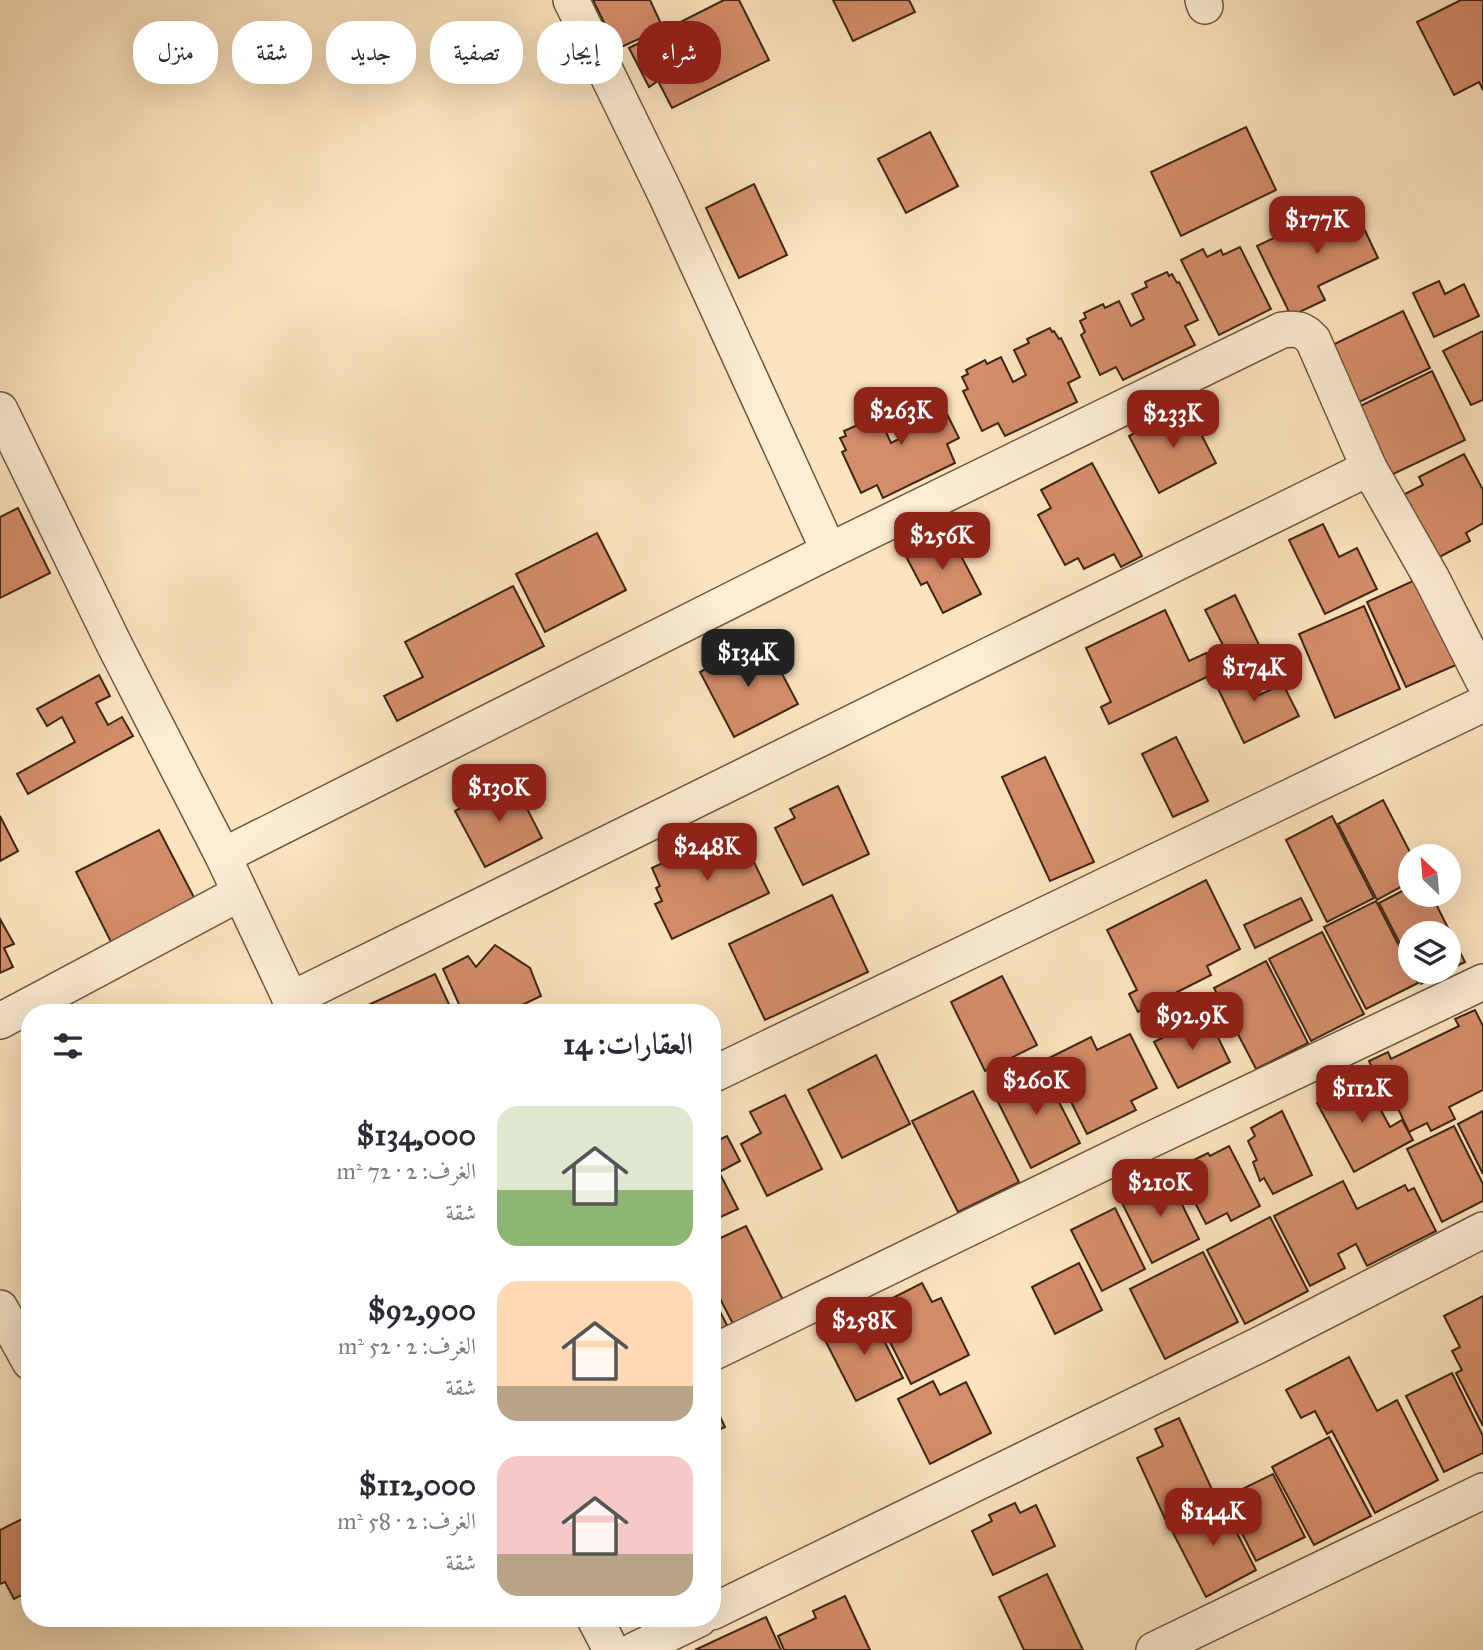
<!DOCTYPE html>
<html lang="ar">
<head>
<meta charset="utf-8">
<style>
  :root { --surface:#fff; --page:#f2f2f3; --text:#2b2b33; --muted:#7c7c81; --accent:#8f2418 }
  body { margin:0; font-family:"IM FELL Great Primer",Amiri,serif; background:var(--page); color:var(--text); direction:rtl; height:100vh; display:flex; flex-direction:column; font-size:26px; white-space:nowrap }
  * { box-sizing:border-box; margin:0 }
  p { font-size:23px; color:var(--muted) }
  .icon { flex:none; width:38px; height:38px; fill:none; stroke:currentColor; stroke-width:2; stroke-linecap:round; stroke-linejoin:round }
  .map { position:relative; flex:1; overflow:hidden; direction:ltr }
  .sheet { position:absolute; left:21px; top:1004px; width:700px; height:623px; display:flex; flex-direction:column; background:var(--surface); border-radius:28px; box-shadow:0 7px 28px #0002; direction:rtl }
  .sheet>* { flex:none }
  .top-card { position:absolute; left:21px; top:21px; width:700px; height:63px; direction:rtl; display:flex; gap:14px }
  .needle { width:46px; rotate:334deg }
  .tools { position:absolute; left:1398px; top:844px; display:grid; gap:14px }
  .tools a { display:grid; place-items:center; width:63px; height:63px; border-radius:50%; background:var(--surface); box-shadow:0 7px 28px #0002; font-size:35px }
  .price { position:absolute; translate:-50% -60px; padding:0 16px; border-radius:14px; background:var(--accent); color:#fff; font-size:23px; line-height:46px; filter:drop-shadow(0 2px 4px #0008) }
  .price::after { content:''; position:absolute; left:50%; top:42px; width:21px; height:16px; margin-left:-10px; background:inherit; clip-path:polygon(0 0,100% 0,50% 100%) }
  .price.current { background:#222; color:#fff }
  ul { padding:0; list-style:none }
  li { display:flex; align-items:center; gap:21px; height:175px; padding:0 28px }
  li span { display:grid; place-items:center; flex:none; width:196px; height:140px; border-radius:21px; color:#555 }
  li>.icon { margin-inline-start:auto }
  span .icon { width:84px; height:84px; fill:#fffc; stroke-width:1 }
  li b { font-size:30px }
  h2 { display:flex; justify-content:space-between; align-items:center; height:84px; padding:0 28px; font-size:30px }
  .chip { padding:0 24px; border-radius:28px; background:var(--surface); box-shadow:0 7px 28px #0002; font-size:24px; line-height:63px }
  .chip.current { background:var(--accent); color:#fff }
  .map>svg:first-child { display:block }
</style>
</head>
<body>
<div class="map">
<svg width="1483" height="1650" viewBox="0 0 1483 1650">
  <rect width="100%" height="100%" fill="#fce4be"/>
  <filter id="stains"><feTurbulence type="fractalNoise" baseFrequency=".00286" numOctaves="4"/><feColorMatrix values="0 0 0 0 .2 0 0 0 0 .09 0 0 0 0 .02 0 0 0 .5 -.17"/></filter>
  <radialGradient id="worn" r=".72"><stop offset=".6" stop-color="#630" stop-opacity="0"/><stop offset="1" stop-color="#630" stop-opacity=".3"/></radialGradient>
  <!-- building -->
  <g fill="#d48d6a" stroke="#3f2614" stroke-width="2">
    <polygon points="593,0 650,0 663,28 617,49"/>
    <polygon points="724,0 739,0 769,60 672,108 658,81 649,87 629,48"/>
    <polygon points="833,0 909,0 915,12 853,41"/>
    <polygon points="1461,0 1483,0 1483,90 1479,82 1454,95 1417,22"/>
    <polygon points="1246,127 1276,190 1181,236 1151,172"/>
    <polygon points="930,132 958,186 906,213 878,159"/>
    <polygon points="754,184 787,255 739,278 706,208"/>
    <polygon points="1351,201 1378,258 1318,286 1325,300 1291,316 1257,246"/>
    <polygon points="1240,247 1271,309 1219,335 1181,260 1203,249 1207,257 1221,250 1223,255"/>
    <polygon points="1167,272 1169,276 1172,274 1177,283 1179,282 1198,320 1185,326 1195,345 1123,380 1116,367 1100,375 1081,335 1085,332 1080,321 1086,318 1084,313 1103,304 1105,308 1119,301 1131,326 1144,319 1132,294 1147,287 1145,282"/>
    <polygon points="1439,281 1445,294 1464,284 1479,316 1434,337 1413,293"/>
    <polygon points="1403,311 1430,368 1349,407 1322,350"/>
    <polygon points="1050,328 1052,332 1054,331 1059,339 1061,338 1080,377 1068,383 1077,402 1005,436 998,423 982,431 963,391 968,389 962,377 968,374 966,370 985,360 987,364 1001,357 1013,382 1026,375 1014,350 1029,343 1027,339"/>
    <polygon points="1483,331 1483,400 1471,405 1443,351"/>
    <polygon points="1432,371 1465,440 1387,477 1354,409"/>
    <polygon points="928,389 930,393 933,392 937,401 940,400 959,438 947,444 955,463 883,498 877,485 861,493 842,452 846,450 840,438 846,436 844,431 864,422 866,426 880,419 891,443 905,436 893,412 907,405 905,400"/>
    <polygon points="1187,407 1216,463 1159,493 1129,436"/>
    <polygon points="1464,454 1483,490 1483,523 1466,533 1470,541 1428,563 1395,499 1423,485 1419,477"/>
    <polygon points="1092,463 1142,556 1121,567 1114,554 1084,569 1078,558 1065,565 1038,515 1051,508 1041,490"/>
    <polygon points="18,508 50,573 0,598 0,517"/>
    <polygon points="1323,524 1339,557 1357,548 1377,589 1325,614 1289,540"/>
    <polygon points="597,533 626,590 545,632 516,574"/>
    <polygon points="949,533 981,594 943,613 927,582 921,585 901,547 911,542 915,547 928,540 929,543"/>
    <polygon points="1426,575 1465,661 1406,687 1367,602"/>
    <polygon points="513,586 544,646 397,721 384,696 423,677 405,642"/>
    <polygon points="1235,595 1260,647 1231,661 1205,610"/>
    <polygon points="1364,606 1400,689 1335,718 1299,634"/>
    <polygon points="1165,610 1189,661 1206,653 1215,673 1109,724 1101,707 1111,702 1086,648"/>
    <polygon points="729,649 732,656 743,650 748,660 769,649 798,704 734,737 700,672 711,666 708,660"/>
    <polygon points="1242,664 1257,696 1283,684 1299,716 1244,743 1213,678"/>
    <polygon points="99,675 110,696 96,703 108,725 122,717 133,736 28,794 17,774 75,742 62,717 47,726 37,709"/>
    <polygon points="1176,737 1208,801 1173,817 1142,754"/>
    <polygon points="1045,757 1094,862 1050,881 1002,777"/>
    <polygon points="513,781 542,838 485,867 455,811"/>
    <polygon points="838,786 869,854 803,885 775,828 795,818 790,809"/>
    <polygon points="1383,800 1412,856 1410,856 1410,882 1377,900 1338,824"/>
    <polygon points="0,816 18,851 0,861"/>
    <polygon points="1332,816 1374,898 1327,922 1286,840"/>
    <polygon points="737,827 769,893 672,939 655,904 662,901 656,888 660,886 652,868"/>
    <polygon points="159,830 200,909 116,952 76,872"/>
    <polygon points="1206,880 1240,949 1207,966 1211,975 1138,1012 1129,994 1137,990 1107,930"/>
    <polygon points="1410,887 1410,894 1431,894 1465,962 1449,970 1449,933 1410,933 1410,963 1379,903"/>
    <polygon points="832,895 868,972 765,1020 729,944"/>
    <polygon points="1301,898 1312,920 1255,948 1244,925"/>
    <polygon points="1376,901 1410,967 1410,971 1418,983 1366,1009 1324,927"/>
    <polygon points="0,919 14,944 4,948 13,967 0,973"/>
    <polygon points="1322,932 1364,1014 1311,1041 1269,959"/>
    <polygon points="495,945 530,968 541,996 520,1006 524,1013 463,1013 443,969 468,956 476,967"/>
    <polygon points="1266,961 1308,1043 1256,1069 1214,988"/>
    <polygon points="1415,971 1446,971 1421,984"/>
    <polygon points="435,974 453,1013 367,1013 364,1007"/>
    <polygon points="1002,976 1037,1045 985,1071 951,1002"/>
    <polygon points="1475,1010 1483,1026 1483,1090 1449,1107 1455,1119 1431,1131 1427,1123 1409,1132 1394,1100 1387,1100 1369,1061 1388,1052 1391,1059 1459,1026 1455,1019"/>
    <polygon points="1207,1015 1230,1062 1178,1088 1154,1042"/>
    <polygon points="1130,1034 1157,1088 1131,1101 1136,1110 1087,1134 1049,1058 1091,1037 1097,1050"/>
    <polygon points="876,1055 910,1124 842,1158 808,1090"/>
    <polygon points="1040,1065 1080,1143 1031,1168 992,1090"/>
    <polygon points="1363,1077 1390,1127 1402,1120 1413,1140 1354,1172 1317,1103"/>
    <polygon points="973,1091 1019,1182 958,1212 912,1121"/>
    <polygon points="785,1095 822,1169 767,1196 741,1144 761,1133 750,1112"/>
    <polygon points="1282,1111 1312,1175 1273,1194 1264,1178 1260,1181 1253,1162 1257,1160 1248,1141 1255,1136 1251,1128"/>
    <polygon points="1483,1111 1483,1174 1458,1124"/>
    <polygon points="1454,1126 1483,1184 1483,1201 1442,1222 1407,1149"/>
    <polygon points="727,1136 740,1161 719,1172 738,1209 712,1221 712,1143"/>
    <polygon points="1229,1146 1260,1206 1231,1221 1227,1213 1206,1224 1177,1168 1208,1153 1210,1156"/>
    <polygon points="1167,1174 1199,1239 1152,1263 1120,1199"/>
    <polygon points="1343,1181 1357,1209 1405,1185 1408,1191 1414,1188 1436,1231 1367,1266 1356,1244 1338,1254 1345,1268 1310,1286 1274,1216"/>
    <polygon points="1115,1208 1145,1269 1102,1291 1071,1230"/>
    <polygon points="1270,1217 1308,1291 1245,1324 1207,1250"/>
    <polygon points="746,1226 783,1300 733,1324 712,1283 712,1242"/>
    <polygon points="1203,1252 1238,1322 1165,1359 1130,1289"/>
    <polygon points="1079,1263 1102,1310 1055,1334 1032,1287"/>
    <polygon points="922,1283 932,1302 941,1298 969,1355 911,1384 873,1308"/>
    <polygon points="712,1296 728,1327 712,1336"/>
    <polygon points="1483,1296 1483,1426 1456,1373 1462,1370 1452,1351 1460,1347 1444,1316"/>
    <polygon points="869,1311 903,1378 856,1401 826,1342 841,1335 837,1328"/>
    <polygon points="1349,1357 1377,1411 1397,1400 1438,1480 1375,1513 1332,1431 1327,1434 1315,1411 1301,1418 1286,1390"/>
    <polygon points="1452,1373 1483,1436 1483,1453 1444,1472 1406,1396"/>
    <polygon points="933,1381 940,1395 966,1382 991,1433 930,1464 898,1399"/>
    <polygon points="712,1400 725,1427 712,1433"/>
    <polygon points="1179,1418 1215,1496 1165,1519 1137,1458 1163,1446 1155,1429"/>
    <polygon points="1329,1437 1371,1516 1314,1545 1272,1467"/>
    <polygon points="1273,1474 1305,1537 1256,1561 1224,1498"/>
    <polygon points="1220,1500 1256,1570 1206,1597 1170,1527"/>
    <polygon points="1015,1503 1020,1513 1036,1505 1055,1546 993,1575 972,1531 992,1521 989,1515"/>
    <polygon points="30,1515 30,1591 14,1599 5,1582 0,1584 0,1530"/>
    <polygon points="1047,1574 1083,1650 1024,1650 999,1597"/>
    <polygon points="845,1596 870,1650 784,1650 778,1636 816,1618 813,1611"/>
    <polygon points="766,1617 781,1650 695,1650"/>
  </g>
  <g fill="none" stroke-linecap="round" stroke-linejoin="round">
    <!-- minor casing -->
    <g stroke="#6e563e" stroke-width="38">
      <g id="minor">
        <polyline points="571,0 666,195 829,551"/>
        <polyline points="1203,0 1205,6"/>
        <polyline points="0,410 115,646 223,856 297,1013"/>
        <path d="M 223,856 L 829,551 L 1282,330 C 1297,328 1303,329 1313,340 L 1369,468 L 1432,579 L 1483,680"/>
        <polyline points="290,1000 1369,468"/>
        <polyline points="0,1021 240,893"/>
        <polyline points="712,1075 1483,704"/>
        <polyline points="0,1308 30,1362"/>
        <polyline points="712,1353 1148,1141 1483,982"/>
        <polyline points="712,1612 1259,1345 1483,1230"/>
        <polyline points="595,1619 611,1650"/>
        <polyline points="635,1650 699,1619"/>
        <polyline points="1154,1650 1483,1491"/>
      </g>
    </g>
    <!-- minor -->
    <use href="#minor" stroke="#fdedd5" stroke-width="35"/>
  </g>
  <rect width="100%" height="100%" filter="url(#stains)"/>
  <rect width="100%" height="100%" fill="url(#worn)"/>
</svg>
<div class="tools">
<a><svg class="needle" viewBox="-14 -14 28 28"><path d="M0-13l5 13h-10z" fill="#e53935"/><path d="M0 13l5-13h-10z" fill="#7c7c81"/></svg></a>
<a><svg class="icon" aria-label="layers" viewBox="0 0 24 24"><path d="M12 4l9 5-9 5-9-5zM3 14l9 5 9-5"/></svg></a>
</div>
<b class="price" style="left:1317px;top:256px">$177K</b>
<b class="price" style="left:901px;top:447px">$263K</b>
<b class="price" style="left:1173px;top:450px">$233K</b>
<b class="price" style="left:942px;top:572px">$256K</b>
<b class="price current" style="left:748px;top:689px">$134K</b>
<b class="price" style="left:1254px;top:704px">$174K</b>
<b class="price" style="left:499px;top:824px">$130K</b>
<b class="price" style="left:707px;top:883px">$248K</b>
<b class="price" style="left:1192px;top:1052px">$92.9K</b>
<b class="price" style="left:1036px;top:1117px">$260K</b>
<b class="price" style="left:1362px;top:1125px">$112K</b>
<b class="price" style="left:1160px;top:1219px">$210K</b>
<b class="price" style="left:864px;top:1357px">$258K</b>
<b class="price" style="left:1213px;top:1548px">$144K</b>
<div class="top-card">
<a class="chip current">شراء</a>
<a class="chip">إيجار</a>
<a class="chip">تصفية</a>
<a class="chip">جديد</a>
<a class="chip">شقة</a>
<a class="chip">منزل</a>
</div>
<section class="sheet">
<h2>العقارات: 14<svg class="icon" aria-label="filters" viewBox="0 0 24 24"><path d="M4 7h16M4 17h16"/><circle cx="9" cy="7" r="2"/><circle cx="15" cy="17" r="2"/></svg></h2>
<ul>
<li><span style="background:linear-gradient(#dfe7d0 60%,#8fb573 0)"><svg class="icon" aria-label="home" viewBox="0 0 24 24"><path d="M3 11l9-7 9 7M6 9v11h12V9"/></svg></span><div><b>$134,000</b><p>الغرف: 2 · 72 m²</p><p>شقة</p></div></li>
<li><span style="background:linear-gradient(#ffd9b3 75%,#b9a48a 0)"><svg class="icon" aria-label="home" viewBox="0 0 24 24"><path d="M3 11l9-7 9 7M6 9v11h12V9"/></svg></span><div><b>$92,900</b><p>الغرف: 2 · 52 m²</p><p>شقة</p></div></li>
<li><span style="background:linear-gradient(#f6c9c9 70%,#b9a48a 0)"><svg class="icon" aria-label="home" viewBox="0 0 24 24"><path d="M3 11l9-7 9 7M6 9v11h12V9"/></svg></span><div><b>$112,000</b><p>الغرف: 2 · 58 m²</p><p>شقة</p></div></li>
</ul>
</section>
</div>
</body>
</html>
